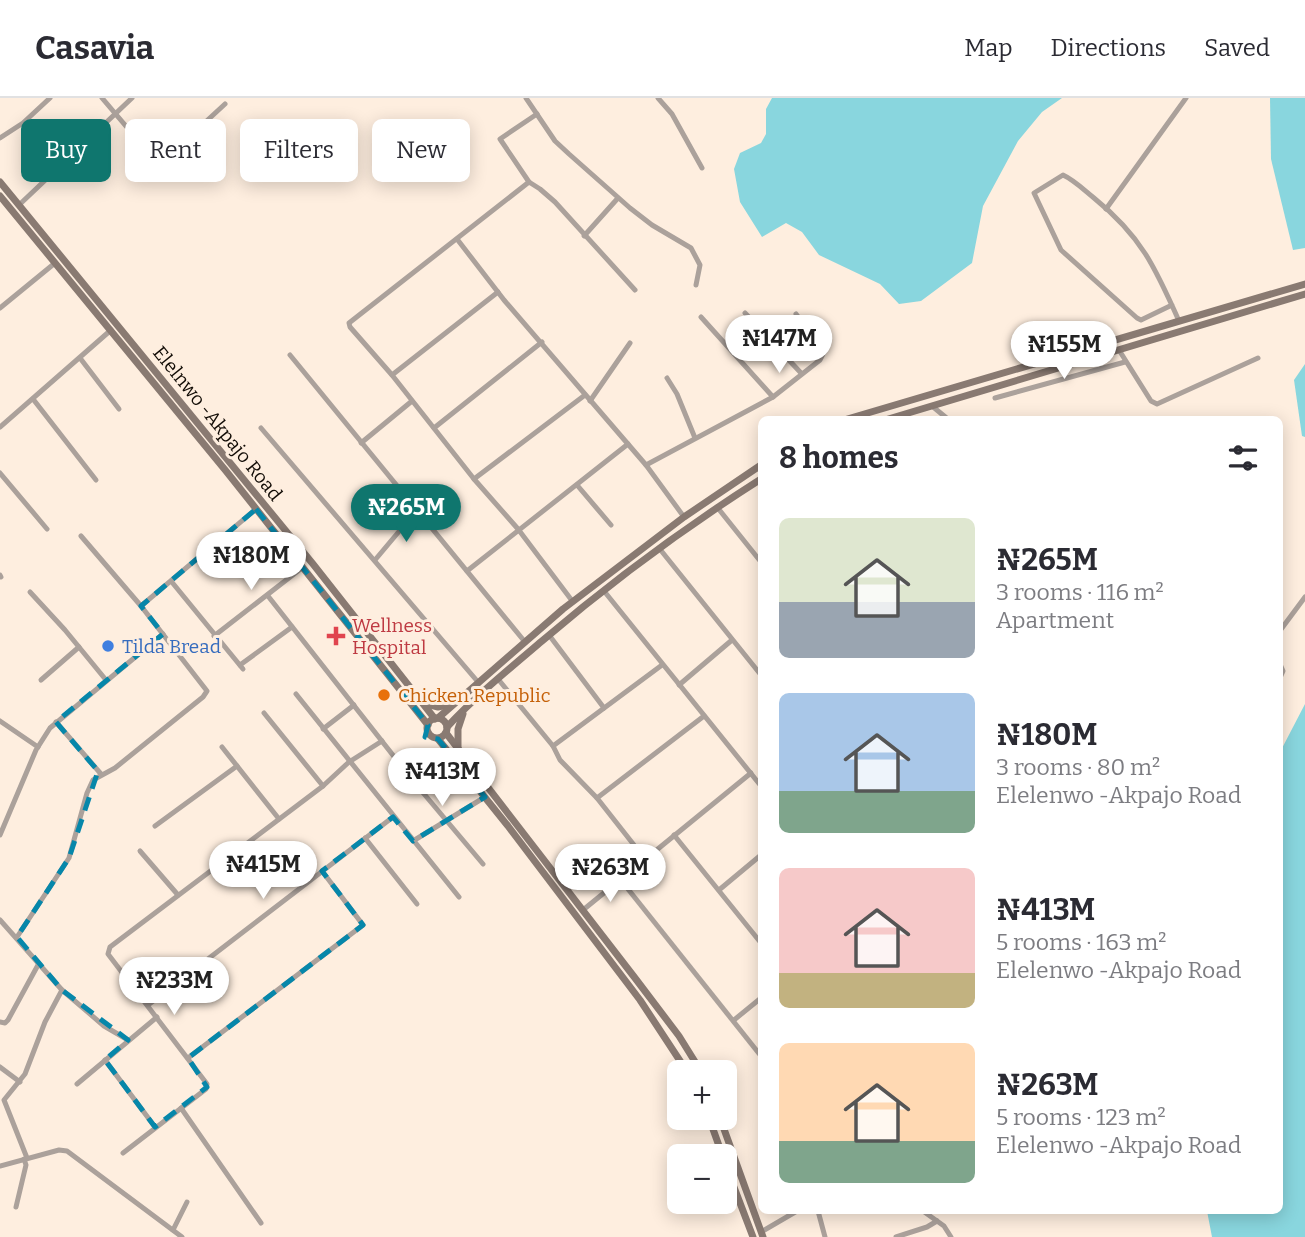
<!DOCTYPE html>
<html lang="en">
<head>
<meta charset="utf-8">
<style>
  :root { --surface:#fff; --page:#f7f7f7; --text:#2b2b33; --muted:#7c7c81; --line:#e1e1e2; --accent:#0f766e }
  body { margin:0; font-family:Bitter,serif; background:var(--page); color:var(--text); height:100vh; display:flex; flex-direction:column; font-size:26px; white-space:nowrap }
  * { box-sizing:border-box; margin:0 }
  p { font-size:23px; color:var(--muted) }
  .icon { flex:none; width:38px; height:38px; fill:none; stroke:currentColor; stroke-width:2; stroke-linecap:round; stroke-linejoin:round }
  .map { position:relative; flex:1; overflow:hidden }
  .sheet { position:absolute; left:758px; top:318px; width:525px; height:798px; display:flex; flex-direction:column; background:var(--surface); border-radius:10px; box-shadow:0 4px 18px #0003 }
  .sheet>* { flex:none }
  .top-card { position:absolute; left:21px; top:21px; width:632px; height:63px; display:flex; gap:14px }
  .buttons { position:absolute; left:667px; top:962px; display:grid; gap:14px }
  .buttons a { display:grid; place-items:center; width:70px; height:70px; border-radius:10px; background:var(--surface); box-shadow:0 4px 18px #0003; font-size:35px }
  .price { position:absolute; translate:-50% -60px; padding:0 16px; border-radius:24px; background:#fff; color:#222; font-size:23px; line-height:46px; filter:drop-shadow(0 2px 4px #0008) }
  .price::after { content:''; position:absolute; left:50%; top:42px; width:21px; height:16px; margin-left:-10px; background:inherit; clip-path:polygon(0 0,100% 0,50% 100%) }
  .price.on { background:var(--accent); color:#fff }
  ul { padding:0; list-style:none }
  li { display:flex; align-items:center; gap:21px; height:175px; padding:0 21px }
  li span { display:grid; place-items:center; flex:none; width:196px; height:140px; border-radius:10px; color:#555 }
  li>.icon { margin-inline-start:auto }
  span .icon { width:84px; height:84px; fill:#fffc; stroke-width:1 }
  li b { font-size:30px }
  h2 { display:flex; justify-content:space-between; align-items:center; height:84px; padding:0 21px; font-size:30px }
  .chip { padding:0 24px; border-radius:10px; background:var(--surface); box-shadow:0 4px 18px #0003; font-size:24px; line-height:63px }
  .chip.on { background:var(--accent); color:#fff }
  header { display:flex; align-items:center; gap:42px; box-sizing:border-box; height:98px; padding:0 35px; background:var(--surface); border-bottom:2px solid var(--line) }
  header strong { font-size:33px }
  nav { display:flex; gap:38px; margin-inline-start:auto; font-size:24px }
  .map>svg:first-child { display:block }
</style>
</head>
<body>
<header>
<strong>Casavia</strong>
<nav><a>Map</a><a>Directions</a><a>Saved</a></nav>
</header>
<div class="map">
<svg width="1305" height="1139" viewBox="0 0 1305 1139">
  <rect width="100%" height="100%" fill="#feeedf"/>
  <!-- water -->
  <g fill="#89d6de">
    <polygon points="772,0 1062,0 1042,14 1018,43 983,108 972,165 921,203 899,206 880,186 819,157 802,134 786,125 762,139 740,104 734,71 740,55 761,45 766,36 766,11"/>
    <polygon points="1270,0 1305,0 1305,150 1293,152 1271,61"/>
    <polygon points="1305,266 1305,339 1302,338 1294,282"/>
    <polygon points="1305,606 1305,1139 1212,1139 1207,1113 1279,1113 1279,656"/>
  </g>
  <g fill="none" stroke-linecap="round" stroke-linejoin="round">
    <!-- street -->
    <g stroke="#aba19b" stroke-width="5">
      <polyline points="102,0 159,67 225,6"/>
      <polyline points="526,0 555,43 569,56 630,110 652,127 691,150 700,167 696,187"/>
      <polyline points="658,0 672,16 702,70"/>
      <polyline points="0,40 23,25 50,0"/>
      <polyline points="529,84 500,41 537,16"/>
      <polyline points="19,107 132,0"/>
      <polyline points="1106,111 1186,0"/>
      <polyline points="584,138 618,100"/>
      <polyline points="457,141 504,202 646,367 684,419"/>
      <path d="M 1172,207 L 1141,222 L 1137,220 L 1061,152 L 1034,95 L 1063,77 C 1074,82 1084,92 1094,100 C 1141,138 1155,169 1179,223"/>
      <polyline points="0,210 55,165"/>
      <polyline points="745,215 801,275"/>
      <polyline points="1119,252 1151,303 1157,306 1258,260"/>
      <polyline points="290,257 525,544"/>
      <polyline points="80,260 119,311"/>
      <polyline points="392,277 498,194"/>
      <polyline points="667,280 677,296 695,340"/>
      <polyline points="773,299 820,262 824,254 796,216"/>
      <polyline points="995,300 1125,264"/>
      <polyline points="33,301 96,382"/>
      <polyline points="590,303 630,245"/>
      <polyline points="932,308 949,322"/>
      <polyline points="0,329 111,232"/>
      <polyline points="261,330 478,584"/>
      <polyline points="434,330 542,244"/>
      <polyline points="361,345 412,303"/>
      <polyline points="646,367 773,299 701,219"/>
      <polyline points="0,375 47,431"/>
      <polyline points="474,381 585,297"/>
      <polyline points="577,387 611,427"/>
      <polyline points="717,409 761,464"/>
      <polyline points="659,450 761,577"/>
      <polyline points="375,462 417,412"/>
      <polyline points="467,473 628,346"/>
      <polyline points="0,477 1,479"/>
      <polyline points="171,483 243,571"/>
      <polyline points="604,493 761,688"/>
      <polyline points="30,494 65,532 106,582"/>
      <polyline points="268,498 414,684 483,766"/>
      <polyline points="573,504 518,431 474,381 392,277 350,229 349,225 529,84 540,91 555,104 635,192"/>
      <polyline points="141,508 256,411"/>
      <polyline points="1279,534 1305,499"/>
      <polyline points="549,537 604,610"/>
      <polyline points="214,538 303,469"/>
      <polyline points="1279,564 1283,573 1279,582"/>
      <polyline points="240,567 292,529"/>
      <polyline points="498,581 553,648 560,662 597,700 645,761"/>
      <polyline points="41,582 79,549"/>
      <polyline points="679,587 732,542"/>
      <polyline points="296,596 459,799"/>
      <polyline points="264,615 323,688"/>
      <polyline points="0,623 38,649"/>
      <polyline points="56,624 101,676"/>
      <polyline points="323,631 354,607"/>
      <polyline points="553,648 662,567"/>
      <polyline points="222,649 279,721"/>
      <polyline points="597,700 704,618"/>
      <polyline points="155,728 237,668"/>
      <polyline points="0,737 36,652 50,630 163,536"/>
      <polyline points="674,737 761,845"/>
      <polyline points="365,740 417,806"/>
      <polyline points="413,743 485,699"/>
      <polyline points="140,753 178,797"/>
      <polyline points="620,781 761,958"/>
      <polyline points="719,792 761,757"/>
      <polyline points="583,812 751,675"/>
      <polyline points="0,822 62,892 45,924 25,976 4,1002 27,1060"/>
      <polyline points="17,839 69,760 87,695 93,682 115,670 203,599 207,593 141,508 81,438"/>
      <polyline points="62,892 104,928 128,942"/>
      <polyline points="148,907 393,719"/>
      <polyline points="734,922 761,900"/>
      <polyline points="0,924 5,925 8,922 38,867"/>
      <polyline points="188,960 363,827 322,773"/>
      <polyline points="105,962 155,1029"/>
      <polyline points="0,969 20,984"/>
      <polyline points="77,986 157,919"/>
      <polyline points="181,1010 261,1125"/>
      <polyline points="123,1055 206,991 207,986 108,856 110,849 323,688 349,664 382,643"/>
      <polyline points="0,1068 59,1052 67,1053 182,1139"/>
      <polyline points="16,1109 26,1067 24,1061"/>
      <polyline points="818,1113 825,1139"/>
      <polyline points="923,1113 944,1128 951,1139"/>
      <polyline points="173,1132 187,1104"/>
      <polyline points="761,1134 797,1113"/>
      <polyline points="896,1139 927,1129 937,1123"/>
    </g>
    <!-- secondary -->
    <g stroke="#897a72" stroke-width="7">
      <polyline points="0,84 313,466 435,621"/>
      <polyline points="0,98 226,373 428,627"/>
      <polyline points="844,322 1305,186"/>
      <polyline points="885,322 1305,196"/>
      <polyline points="423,605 438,609 452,606"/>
      <circle cx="437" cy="630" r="10"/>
      <polyline points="438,620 563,511 684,419 761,367"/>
      <path d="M 447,629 C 476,598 509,571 542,543 C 611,484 684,430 761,381"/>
      <polyline points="446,635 635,880 679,938 702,975"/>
      <polyline points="438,641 508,728 640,902 688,975"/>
      <polyline points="458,649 458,631 463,616"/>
      <polyline points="709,1020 723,1059"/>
      <polyline points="720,1020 763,1139"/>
      <polyline points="724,1063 753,1139"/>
    </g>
  </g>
  <!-- marked area -->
  <path fill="none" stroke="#0687aa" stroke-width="5" stroke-dasharray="14 9" stroke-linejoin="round" d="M 256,411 L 421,618 L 428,627 L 425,639 L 438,641 L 485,699 L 413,743 L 393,719 L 322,773 L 363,827 L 188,960 L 207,989 L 155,1029 L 105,962 L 128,942 L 62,892 L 17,839 L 69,760 L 98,673 L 56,624 L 163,536 L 141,508 Z"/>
  <!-- markers -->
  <path fill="#e0444e" stroke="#feeedf" stroke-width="2.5" d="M332.5 527.5h7v7h7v7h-7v7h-7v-7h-7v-7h7z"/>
  <circle fill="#3f7fe0" stroke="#feeedf" stroke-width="2.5" cx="108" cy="548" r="7"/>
  <circle fill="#e8710a" stroke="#feeedf" stroke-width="2.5" cx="384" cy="597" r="7"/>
  <g text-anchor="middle" stroke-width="6" stroke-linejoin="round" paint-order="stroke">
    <!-- street labels -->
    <g font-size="19" fill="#110b05" stroke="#feeedf">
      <text transform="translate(218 325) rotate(51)" y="7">Elelnwo -Akpajo Road</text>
    </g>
    <!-- health labels -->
    <g font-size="19" fill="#be3a42" stroke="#feeedf" text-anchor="start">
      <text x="352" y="534">Wellness<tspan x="352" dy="22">Hospital</tspan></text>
    </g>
    <!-- shop labels -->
    <g font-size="19" fill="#366cbe" stroke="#feeedf" text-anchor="start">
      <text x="122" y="555">Tilda Bread</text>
    </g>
    <!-- food labels -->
    <g font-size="19" fill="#c56008" stroke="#feeedf" text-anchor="start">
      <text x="398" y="604">Chicken Republic</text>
    </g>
  </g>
</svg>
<div class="buttons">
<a>+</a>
<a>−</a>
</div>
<b class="price" style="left:779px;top:277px">₦147M</b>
<b class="price" style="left:1064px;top:283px">₦155M</b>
<b class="price on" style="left:406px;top:446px">₦265M</b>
<b class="price" style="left:251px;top:494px">₦180M</b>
<b class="price" style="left:442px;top:710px">₦413M</b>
<b class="price" style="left:263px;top:803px">₦415M</b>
<b class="price" style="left:610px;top:806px">₦263M</b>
<b class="price" style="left:174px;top:919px">₦233M</b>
<div class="top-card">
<a class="chip on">Buy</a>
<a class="chip">Rent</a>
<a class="chip">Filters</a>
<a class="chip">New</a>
</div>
<section class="sheet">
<h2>8 homes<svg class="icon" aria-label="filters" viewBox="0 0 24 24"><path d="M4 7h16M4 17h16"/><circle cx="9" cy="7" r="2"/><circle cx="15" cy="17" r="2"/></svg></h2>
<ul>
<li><span style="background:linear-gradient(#dfe7d0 60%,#9aa5b1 0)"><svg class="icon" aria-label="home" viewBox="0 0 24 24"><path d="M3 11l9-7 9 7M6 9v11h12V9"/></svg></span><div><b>₦265M</b><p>3 rooms · 116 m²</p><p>Apartment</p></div></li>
<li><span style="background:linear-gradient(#a9c7e8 70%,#7fa58c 0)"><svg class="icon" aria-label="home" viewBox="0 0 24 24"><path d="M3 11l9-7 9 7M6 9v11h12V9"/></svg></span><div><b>₦180M</b><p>3 rooms · 80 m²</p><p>Elelenwo -Akpajo Road</p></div></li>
<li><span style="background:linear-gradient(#f6c9c9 75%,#c2b280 0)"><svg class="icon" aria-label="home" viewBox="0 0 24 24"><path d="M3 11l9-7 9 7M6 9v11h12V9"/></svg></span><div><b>₦413M</b><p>5 rooms · 163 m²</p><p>Elelenwo -Akpajo Road</p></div></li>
<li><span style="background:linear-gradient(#ffd9b3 70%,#7fa58c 0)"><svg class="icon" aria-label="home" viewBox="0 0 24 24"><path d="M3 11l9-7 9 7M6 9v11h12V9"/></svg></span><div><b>₦263M</b><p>5 rooms · 123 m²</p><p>Elelenwo -Akpajo Road</p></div></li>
</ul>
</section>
</div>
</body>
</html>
